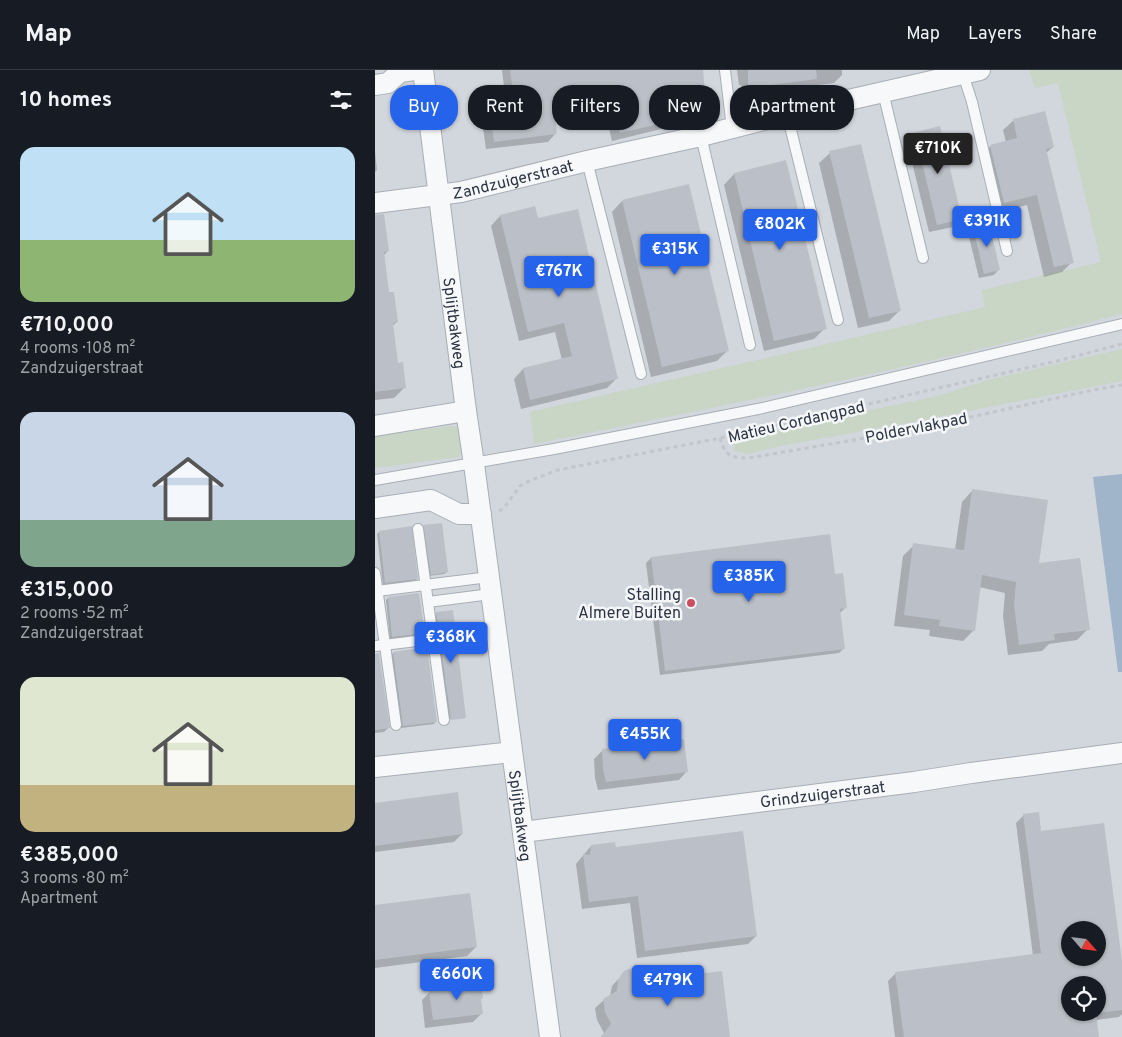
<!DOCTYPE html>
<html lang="en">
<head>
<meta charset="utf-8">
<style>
  :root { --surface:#171b24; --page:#242831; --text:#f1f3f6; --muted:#9ea1a6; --line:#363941; --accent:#2563eb }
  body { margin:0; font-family:Overpass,sans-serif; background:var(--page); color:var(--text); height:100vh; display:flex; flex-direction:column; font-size:19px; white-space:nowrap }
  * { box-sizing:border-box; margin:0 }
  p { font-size:16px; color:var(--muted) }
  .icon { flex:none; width:28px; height:28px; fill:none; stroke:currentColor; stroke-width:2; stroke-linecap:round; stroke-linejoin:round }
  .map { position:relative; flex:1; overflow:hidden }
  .details { display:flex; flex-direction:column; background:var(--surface); width:375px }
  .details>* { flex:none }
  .guide { position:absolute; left:15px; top:15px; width:475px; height:45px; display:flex; gap:10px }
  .needle { width:32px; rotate:118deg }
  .tools { position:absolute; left:686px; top:851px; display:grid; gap:10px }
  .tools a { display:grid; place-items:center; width:45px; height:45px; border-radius:50%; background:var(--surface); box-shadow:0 1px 4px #0004; font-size:25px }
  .price { position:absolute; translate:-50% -42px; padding:0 11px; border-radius:5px; background:var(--accent); color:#fff; font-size:16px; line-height:32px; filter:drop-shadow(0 1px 2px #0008) }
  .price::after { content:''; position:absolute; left:50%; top:30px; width:15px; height:11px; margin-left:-8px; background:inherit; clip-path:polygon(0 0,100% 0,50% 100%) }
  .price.selected { background:#222; color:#fff }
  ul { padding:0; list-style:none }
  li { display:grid; align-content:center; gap:10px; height:265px; padding:0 20px }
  li span { display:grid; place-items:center; height:155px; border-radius:15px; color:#555 }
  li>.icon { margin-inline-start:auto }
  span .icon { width:90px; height:90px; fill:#fffc; stroke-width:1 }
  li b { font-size:21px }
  h2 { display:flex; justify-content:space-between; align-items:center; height:60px; padding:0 20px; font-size:21px }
  .tag { padding:0 18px; border-radius:20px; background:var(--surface); box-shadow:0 1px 4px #0004; font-size:18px; line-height:45px }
  .tag.selected { background:var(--accent); color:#fff }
  header { display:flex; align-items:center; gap:30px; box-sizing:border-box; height:70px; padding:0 25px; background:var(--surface); border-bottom:1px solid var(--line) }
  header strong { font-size:24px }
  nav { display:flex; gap:28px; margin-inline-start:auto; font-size:18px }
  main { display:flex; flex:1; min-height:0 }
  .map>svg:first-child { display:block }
</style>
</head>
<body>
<header>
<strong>Map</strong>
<nav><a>Map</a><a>Layers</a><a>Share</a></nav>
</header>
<main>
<section class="details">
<h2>10 homes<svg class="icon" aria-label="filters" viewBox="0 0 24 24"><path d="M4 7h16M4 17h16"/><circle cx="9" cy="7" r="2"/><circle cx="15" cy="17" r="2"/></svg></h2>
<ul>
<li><span style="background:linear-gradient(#bfe0f5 60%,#8fb573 0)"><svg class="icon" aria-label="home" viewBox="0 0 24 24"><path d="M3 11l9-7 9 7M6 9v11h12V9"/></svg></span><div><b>€710,000</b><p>4 rooms · 108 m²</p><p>Zandzuigerstraat</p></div></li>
<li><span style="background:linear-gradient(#c9d6e8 70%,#7fa58c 0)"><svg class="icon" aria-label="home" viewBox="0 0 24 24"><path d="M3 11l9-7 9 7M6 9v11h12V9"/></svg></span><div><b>€315,000</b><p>2 rooms · 52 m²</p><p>Zandzuigerstraat</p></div></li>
<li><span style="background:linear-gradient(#dfe7d0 70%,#c2b280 0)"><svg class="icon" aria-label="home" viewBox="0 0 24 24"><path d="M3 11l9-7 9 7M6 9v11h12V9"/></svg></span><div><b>€385,000</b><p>3 rooms · 80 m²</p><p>Apartment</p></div></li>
</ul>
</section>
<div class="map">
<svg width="747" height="967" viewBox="0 0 747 967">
  <rect width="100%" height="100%" fill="#e4e7eb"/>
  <!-- built -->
  <path fill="#d2d6dd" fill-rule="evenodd" d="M 0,0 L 747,0 L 747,967 L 0,967 ZM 695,860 L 722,860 L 722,888 L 695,888 ZM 695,915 L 722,915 L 722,942 L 695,942 Z"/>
  <!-- green -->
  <g fill="#c9d5c5">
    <path d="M 654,0 L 747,0 L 747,244 C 553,294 356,335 159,374 L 155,342 L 422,281 L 610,237 L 607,220 L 726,192 L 683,13 L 660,18 Z"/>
    <polygon points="747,279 747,311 532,353 405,376 373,384 359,381 359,375 363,368 562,326 613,310"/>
    <polygon points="78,356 88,360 90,380 83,387 0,398 0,366"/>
  </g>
  <!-- water -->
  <polygon fill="#a0b4ca" points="747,404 747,602 743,602 718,407"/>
  <!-- shadow -->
  <g fill="#0003" fill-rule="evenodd">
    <polygon points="127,0 326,0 331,42 323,50 237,71 229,37 219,30 178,35 181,63 173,72 111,79 106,43 114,35 131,33"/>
    <polygon points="362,0 467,0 467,5 459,13 396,21 397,27 388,35 368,40 366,15 364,15"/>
    <polygon points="639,50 678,77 671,83 697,192 687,202 669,207 652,135 619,143 605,86 616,76 631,72 628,60"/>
    <polygon points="538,64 586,149 578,157 554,162 536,88 534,88 530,72"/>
    <polygon points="0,82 2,100 0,102"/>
    <polygon points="455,83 525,240 514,251 483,258 444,93"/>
    <polygon points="359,104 450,258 439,269 389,281 349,115"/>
    <polygon points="247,131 353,280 342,291 276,307 237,142"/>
    <polygon points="159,137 162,150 242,308 232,318 146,339 139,309 148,299 187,290 180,262 144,271 116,156 125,146"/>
    <polygon points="599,158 624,199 619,205 604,208 593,163"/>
    <polygon points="0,159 13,181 9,185 13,224 22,252 17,256 22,294 30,317 19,328 0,330"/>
    <polygon points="597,421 663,495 713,559 702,570 674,574 667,581 633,585 628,546 630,523 604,517 599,560 588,571 554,566 555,560 519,556 528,486 539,475 580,480 587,432"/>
    <polygon points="49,456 72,502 69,504 54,506 47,458"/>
    <polygon points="4,462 42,509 39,511 8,515 2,464"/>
    <polygon points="276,488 459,505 471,537 466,542 464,543 469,578 464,583 285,605 271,493"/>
    <polygon points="13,528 49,563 47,565 15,569 11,530"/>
    <polygon points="62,543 90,648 89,648 89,647 73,649 60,546"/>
    <polygon points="18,583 61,651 59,654 26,658 16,585"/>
    <polygon points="0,585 14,657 9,662 0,663"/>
    <polygon points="227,681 312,701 304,710 223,720 220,708 219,689"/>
    <polygon points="0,734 87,764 79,772 0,782"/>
    <path d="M 649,745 L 665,762 L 747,901 L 747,944 L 744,947 L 721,950 L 723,967 L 520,967 L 513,911 L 521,903 L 658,886 L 641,753 ZM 695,860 L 722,860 L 722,888 L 695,888 ZM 695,915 L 722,915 L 722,942 L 695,942 Z"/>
    <polygon points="216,776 240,778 381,866 373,874 262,888 255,833 207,839 201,794"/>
    <polygon points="0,836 101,877 92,886 0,898"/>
    <polygon points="249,903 274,911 354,967 226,967 229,963 222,950 220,938 229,930 235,926 237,916"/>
    <polygon points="79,917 105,930 106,944 98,952 50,958 47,930 55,922 77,919"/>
  </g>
  <!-- building -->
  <g fill="#bbc0c8" fill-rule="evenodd">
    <polygon points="135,0 328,0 332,43 245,63 237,28 228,22 178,29 182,64 119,72 114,34 139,30"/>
    <polygon points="373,0 441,0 442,9 396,15 398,27 375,33 373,20"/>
    <polygon points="670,41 679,77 671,79 699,193 679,197 662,125 629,133 615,75 642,68 638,49"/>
    <polygon points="565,56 587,149 562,155 544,80 542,81 537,63"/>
    <polygon points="486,74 526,241 494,248 454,81"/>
    <polygon points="411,90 452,259 399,271 359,103"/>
    <polygon points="314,114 354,281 287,297 247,130"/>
    <polygon points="160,136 163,148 203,139 243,309 155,330 148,298 197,286 189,253 153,262 125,145"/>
    <polygon points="9,144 14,181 9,182 14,222 19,222 23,252 18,253 23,293 28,292 31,318 0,322 0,145"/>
    <polygon points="614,153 625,200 609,204 598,157"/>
    <polygon points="597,419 673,430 664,493 705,488 715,560 679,564 680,570 644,575 639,535 641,512 607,505 600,561 564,556 565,550 529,545 538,473 589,480"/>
    <polygon points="67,453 73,502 56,505 48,455"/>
    <polygon points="37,456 43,509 10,513 4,461"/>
    <polygon points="455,464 460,504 468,503 472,538 465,539 470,579 290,601 276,487"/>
    <polygon points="44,523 50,563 17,567 13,527"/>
    <polygon points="78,540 91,648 76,650 61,542"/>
    <polygon points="52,577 62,652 28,656 18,582"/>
    <polygon points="4,583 15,658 0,660 0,584"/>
    <polygon points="309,669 313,702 231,712 228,699 227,679"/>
    <polygon points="83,722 88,764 0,776 0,733"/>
    <path d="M 664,742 L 666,761 L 729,753 L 747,891 L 747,940 L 722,943 L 722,915 L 695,915 L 695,942 L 721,942 L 724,967 L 529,967 L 520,902 L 666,883 L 648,744 ZM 695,860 L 722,860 L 722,888 L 695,888 Z"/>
    <polygon points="368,761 382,866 270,881 263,826 214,832 208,784 215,785 216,775 240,772 241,777"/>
    <polygon points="95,823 102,877 0,890 0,835"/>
    <polygon points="263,898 274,910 347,901 355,967 226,967 236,954 230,942 228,929 242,921 243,910 248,902 253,899"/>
    <polygon points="106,912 108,928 106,929 108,944 58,950 54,921 79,918 79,915"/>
  </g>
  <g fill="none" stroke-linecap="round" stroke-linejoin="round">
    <!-- service casing -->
    <g stroke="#a9aeb5" stroke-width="12">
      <g id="service">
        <polyline points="350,0 357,58"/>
        <polyline points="588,4 597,32 632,181"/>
        <polyline points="508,22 548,188"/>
        <polyline points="412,44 463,250"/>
        <polyline points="326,66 375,275"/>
        <polyline points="212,91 266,304"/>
        <polyline points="0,410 179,379 388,338 747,254"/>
        <polyline points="43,459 69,650"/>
        <polyline points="0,503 21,655"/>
        <polyline points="2,521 114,507"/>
        <polyline points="53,532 116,524"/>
        <polyline points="0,576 58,569"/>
      </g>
    </g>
    <!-- minor casing -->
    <g stroke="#a9aeb5" stroke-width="22">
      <g id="minor">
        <path id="s1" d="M 48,0 L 91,341 L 99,394 L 175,967"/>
        <polyline points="0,15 13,13 25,2 39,0"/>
        <path id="s2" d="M 0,133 L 86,122 L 212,91 L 326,66 L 412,44 L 605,0"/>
        <polyline points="0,356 91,341"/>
        <polyline points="0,438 56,430 84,444 106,444"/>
        <polyline points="0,697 137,682"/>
        <path id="s3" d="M 148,762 L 539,712 L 596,703 L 747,683"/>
      </g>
    </g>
    <!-- path -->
    <g stroke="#c2c5ca" stroke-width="3" stroke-dasharray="4 4" stroke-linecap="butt">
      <path d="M 345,368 C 350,386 356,388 374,388 L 537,360 L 718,320 L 747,315"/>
      <polyline points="124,441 126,440 132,434 145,416 156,410 183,400 345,368 682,291 747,274"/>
    </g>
    <!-- service -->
    <use href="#service" stroke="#f7f8fa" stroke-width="10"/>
    <!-- minor -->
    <use href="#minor" stroke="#f7f8fa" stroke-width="20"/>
  </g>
  <!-- markers -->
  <circle fill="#cc4d5f" stroke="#f4f6f8" stroke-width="2" cx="316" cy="533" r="5"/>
  <g text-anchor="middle" stroke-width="5" stroke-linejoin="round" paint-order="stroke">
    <!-- street labels -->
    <g font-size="16" fill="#2c3443" stroke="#f4f6f8">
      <text dy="6" stroke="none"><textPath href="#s2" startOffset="140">Zandzuigerstraat</textPath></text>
      <text dy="6" stroke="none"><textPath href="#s1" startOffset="255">Splijtbakweg</textPath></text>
      <text transform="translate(421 351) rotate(-13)" y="6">Matieu Cordangpad</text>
      <text transform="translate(541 357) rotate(-11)" y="6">Poldervlakpad</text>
      <text dy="6" stroke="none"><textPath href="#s3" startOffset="302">Grindzuigerstraat</textPath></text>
      <text dy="6" stroke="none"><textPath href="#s1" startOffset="752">Splijtbakweg</textPath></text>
    </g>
    <!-- poi labels -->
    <g font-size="16" fill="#2c3443" stroke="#f4f6f8" text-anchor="end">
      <text x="306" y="530">Stalling<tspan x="306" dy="18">Almere Buiten</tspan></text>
    </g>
  </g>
</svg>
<div class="tools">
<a><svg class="needle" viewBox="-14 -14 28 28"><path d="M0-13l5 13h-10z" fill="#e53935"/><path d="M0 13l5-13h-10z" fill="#9ea1a6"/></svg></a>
<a><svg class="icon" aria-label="locate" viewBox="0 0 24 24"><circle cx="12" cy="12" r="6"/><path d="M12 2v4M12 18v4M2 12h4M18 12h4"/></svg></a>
</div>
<b class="price selected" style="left:563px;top:105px">€710K</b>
<b class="price" style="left:612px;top:178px">€391K</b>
<b class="price" style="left:405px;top:181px">€802K</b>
<b class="price" style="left:300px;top:206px">€315K</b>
<b class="price" style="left:184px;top:228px">€767K</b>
<b class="price" style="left:374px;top:533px">€385K</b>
<b class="price" style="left:76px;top:594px">€368K</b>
<b class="price" style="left:270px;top:691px">€455K</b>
<b class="price" style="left:82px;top:931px">€660K</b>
<b class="price" style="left:293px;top:937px">€479K</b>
<div class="guide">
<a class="tag selected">Buy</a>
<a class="tag">Rent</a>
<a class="tag">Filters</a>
<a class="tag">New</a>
<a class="tag">Apartment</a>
</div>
</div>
</main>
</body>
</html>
